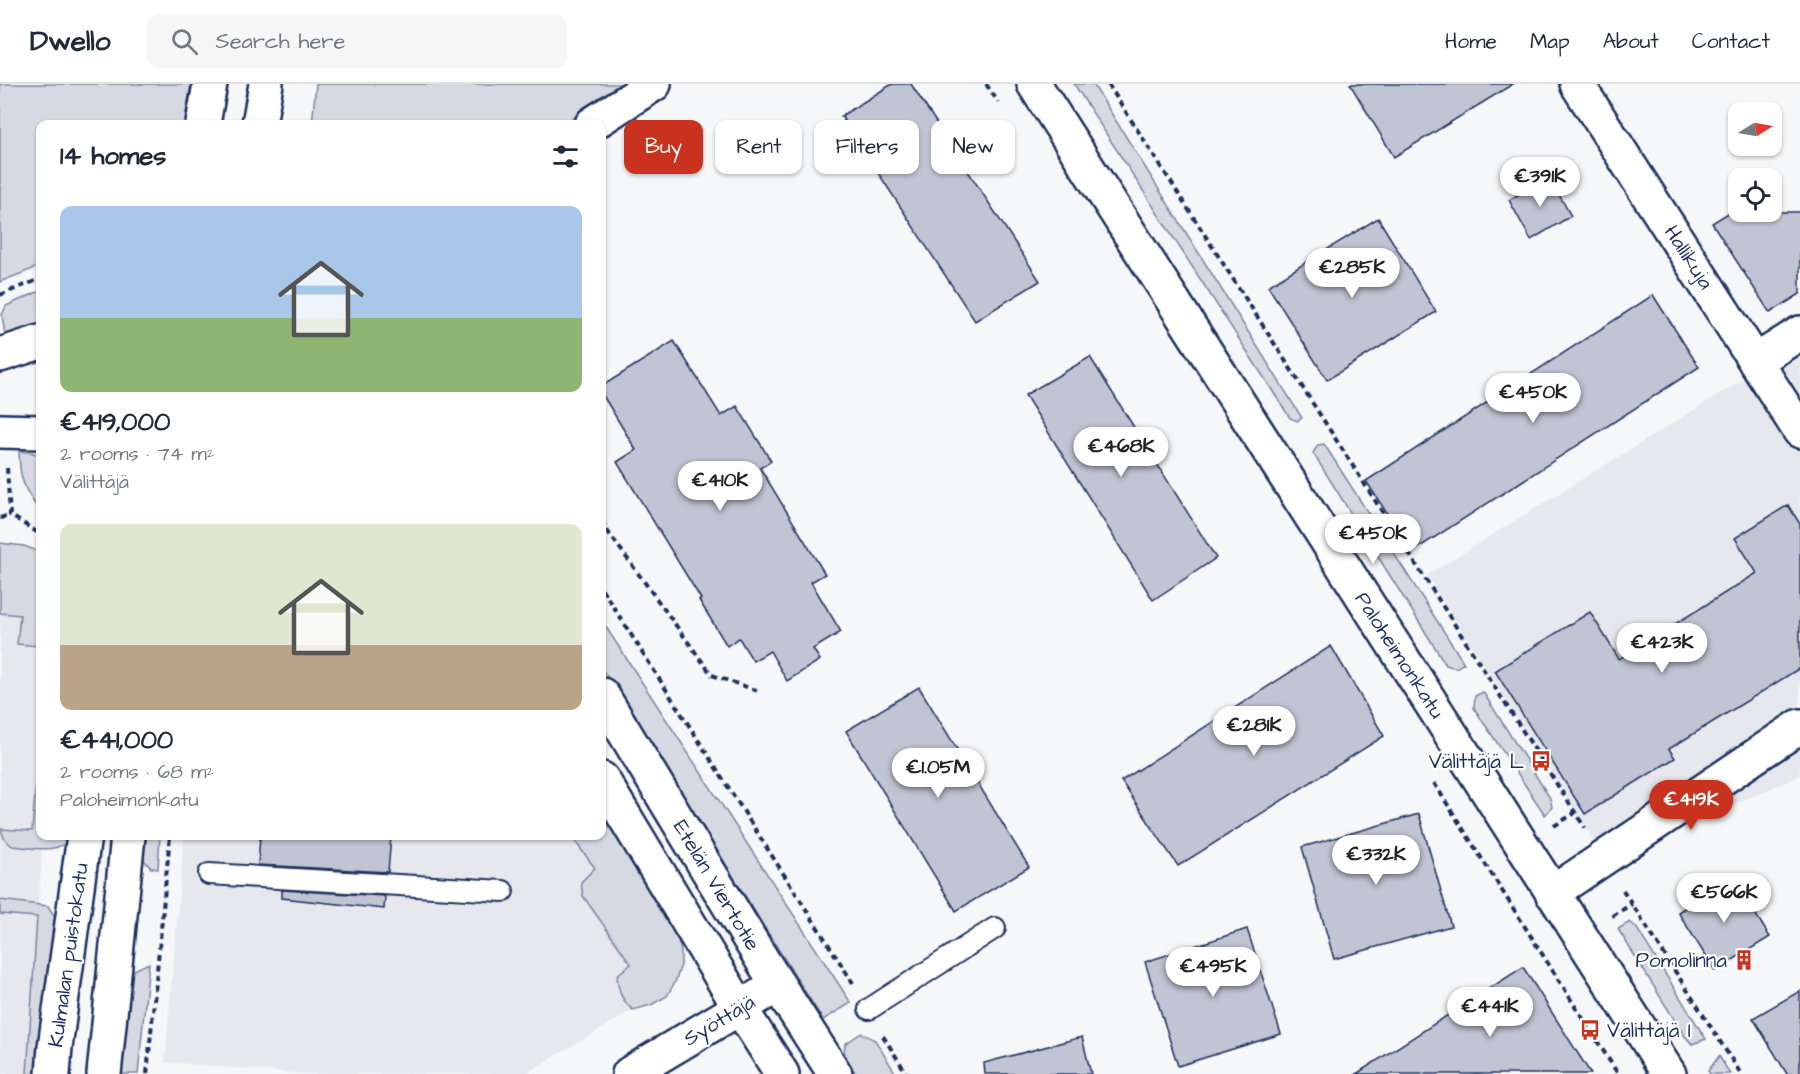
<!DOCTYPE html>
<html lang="en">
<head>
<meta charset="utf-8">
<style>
  :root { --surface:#fff; --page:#f6f6f7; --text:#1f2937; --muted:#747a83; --line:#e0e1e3; --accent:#c8321e }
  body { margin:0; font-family:"Architects Daughter",sans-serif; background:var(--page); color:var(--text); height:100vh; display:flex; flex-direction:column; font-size:22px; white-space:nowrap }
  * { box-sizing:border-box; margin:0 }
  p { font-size:20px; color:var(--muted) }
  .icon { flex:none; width:33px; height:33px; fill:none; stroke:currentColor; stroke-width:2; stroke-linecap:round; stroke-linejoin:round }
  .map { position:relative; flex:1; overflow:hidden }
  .sheet { position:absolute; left:36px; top:36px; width:570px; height:720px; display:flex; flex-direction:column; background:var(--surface); border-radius:12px; box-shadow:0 2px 4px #0004 }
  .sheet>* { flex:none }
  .banner { position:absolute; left:624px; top:36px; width:570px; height:54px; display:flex; gap:12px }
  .needle { width:39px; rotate:79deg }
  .tools { position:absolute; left:1728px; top:18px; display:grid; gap:12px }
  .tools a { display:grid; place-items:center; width:54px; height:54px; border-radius:12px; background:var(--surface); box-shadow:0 2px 4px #0004; font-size:30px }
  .price { position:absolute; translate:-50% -51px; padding:0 14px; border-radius:21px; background:#fff; color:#222; font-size:20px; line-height:39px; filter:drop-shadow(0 2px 3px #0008) }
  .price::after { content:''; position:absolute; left:50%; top:36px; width:18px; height:14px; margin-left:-9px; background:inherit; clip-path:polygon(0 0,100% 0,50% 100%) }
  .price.active { background:var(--accent); color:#fff }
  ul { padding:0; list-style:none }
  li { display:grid; align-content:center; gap:12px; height:318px; padding:0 24px }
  li span { display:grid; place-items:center; height:186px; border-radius:12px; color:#555 }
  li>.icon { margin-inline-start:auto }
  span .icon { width:108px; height:108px; fill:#fffc; stroke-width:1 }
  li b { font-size:26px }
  h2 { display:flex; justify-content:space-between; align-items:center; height:72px; padding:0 24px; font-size:26px }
  .tag { padding:0 21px; border-radius:12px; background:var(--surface); box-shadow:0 2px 4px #0004; font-size:21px; line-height:54px }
  .tag.active { background:var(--accent); color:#fff }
  header { display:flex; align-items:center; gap:36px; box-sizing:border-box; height:84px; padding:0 30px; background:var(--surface); border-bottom:2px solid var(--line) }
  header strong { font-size:28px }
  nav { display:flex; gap:33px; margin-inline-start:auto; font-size:21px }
  .search { width:420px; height:54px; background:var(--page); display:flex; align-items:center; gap:15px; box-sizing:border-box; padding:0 21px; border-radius:12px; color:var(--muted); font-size:22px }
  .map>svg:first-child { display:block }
</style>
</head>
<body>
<header>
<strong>Dwello</strong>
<div class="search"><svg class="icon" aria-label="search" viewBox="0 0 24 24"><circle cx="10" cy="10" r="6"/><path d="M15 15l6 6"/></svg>Search here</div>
<nav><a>Home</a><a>Map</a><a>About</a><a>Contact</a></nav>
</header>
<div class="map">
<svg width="1800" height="990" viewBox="0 0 1800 990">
  <rect width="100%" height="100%" fill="#f6f7f9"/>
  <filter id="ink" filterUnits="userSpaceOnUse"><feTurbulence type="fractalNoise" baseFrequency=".0167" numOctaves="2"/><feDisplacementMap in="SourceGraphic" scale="12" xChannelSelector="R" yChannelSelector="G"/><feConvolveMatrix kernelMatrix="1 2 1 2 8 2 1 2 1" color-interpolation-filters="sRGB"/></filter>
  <g filter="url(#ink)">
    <!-- built -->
    <g fill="#e6e8ee">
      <polygon points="1800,257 1800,692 1605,775 1427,491 1741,297"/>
      <polygon points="0,504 40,509 40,752 43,752 27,990 0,990"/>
      <polygon points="184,752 571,752 595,784 583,812 632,880 617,891 618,906 627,921 633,926 525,990 303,990 165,978"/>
    </g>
    <!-- green -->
    <g fill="#d6d9e2" stroke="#7884a0" stroke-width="1.5">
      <polygon points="0,0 191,0 184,40 40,40 40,182 0,198"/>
      <polygon points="316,0 627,0 564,40 312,40"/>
      <polygon points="1074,0 1093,0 1302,334 1297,337 1290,334"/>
      <polygon points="40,207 40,239 5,251 2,231 6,222"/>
      <polygon points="1324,360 1464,579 1456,584 1446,581 1313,369 1318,361"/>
      <path d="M 19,367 L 34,369 L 40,372 L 40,427 C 24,406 19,393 19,367 Z"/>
      <polygon points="0,459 24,462 40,468 40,562 17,560 20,531 0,529"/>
      <polygon points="602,537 851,919 823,936 602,585"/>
      <polygon points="1483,608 1550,714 1552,723 1545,731 1474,624 1475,612"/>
      <path d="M 40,650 L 40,752 L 71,752 C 61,772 30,763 12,762 L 4,754 L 1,745 L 32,747 Z"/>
      <path d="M 602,722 L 674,842 L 681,867 L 681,881 L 676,896 L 667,912 L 651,921 L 633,926 C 621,916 618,906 617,891 L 631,880 L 583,812 L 581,798 L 595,784 L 571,752 L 602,752 Z"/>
      <polygon points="144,752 160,752 158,785 151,784 141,773"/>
      <polygon points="0,816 48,822 57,836 38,990 27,990 37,833 0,830"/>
      <polygon points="1630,838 1636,843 1706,955 1692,960 1684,951 1618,845"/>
      <polygon points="149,879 138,990 117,990 127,900 134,886"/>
      <polygon points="861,949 875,956 896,990 856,990 844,971 845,960"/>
      <polygon points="1719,972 1730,990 1710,990 1708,987"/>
    </g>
    <!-- building -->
    <g fill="#c0c4d3" stroke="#1b2f5e" stroke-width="1.5">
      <polygon points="892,0 911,0 1040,197 975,237 841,32"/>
      <polygon points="1350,0 1513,0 1394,73"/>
      <polygon points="1549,93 1571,132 1531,156 1509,116"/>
      <polygon points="1730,128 1800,128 1800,210 1770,229 1712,139"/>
      <polygon points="1378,134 1436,228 1327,296 1268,202"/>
      <polygon points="1653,211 1699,283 1412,468 1366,397"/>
      <polygon points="674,257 721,332 737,322 771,377 760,384 825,490 811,498 841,548 813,565 820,576 787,597 770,567 753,577 739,554 727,562 699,516 701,515 617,378 636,366 602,310 602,302"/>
      <polygon points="1090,273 1216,474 1153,516 1025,311"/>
      <polygon points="1788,421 1800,440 1800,584 1669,665 1675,674 1585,730 1495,587 1590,528 1619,575 1757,489 1735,454"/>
      <polygon points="1331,562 1384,652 1178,782 1121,697"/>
      <polygon points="919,603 1029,783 956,827 846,647"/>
      <polygon points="1419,730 1451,842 1334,875 1302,763"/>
      <polygon points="260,752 391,752 388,788 258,781"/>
      <polygon points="1732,793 1770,853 1715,887 1678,828"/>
      <polygon points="282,806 385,812 384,825 282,814"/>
      <polygon points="1247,845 1281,950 1178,982 1145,878"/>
      <polygon points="1523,883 1591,990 1356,990"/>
      <polygon points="1800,907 1800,990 1787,990 1753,934"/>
      <polygon points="1082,953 1091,990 985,990 984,979"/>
    </g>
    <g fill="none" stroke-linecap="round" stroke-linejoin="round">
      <!-- lane casing -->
      <g stroke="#1b2f5e" stroke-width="24">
        <g id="lane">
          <polyline points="209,790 503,807"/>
          <polyline points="869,925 995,844"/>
        </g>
      </g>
      <!-- street casing -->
      <g stroke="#1b2f5e" stroke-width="38">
        <g id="street">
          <polyline points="1034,0 1669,990"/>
          <polyline points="1577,0 1800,347"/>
          <polyline points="592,40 654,0"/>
          <polyline points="1756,277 1800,249"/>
          <polyline points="1552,809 1800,642"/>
          <polyline points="629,990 778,901"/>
        </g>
      </g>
      <!-- secondary casing -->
      <g stroke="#1b2f5e" stroke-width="38">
        <g id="secondary">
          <polyline points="203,40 210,0"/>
          <polyline points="259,40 266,0"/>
          <polyline points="0,271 40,258"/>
          <polyline points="0,347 40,348"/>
          <polyline points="602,611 764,879 835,990"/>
          <polyline points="602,695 740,924 782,990"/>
          <polyline points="53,990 55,963 84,752"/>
          <polyline points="104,990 128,752"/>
        </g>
      </g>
      <!-- path -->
      <g stroke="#1b2f5e" stroke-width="4" stroke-dasharray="6 4.5" stroke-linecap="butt">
        <polyline points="986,0 998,18"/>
        <polyline points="1108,0 1585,744"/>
        <polyline points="0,211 40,195"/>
        <polyline points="7,384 10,431 40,450"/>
        <polyline points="0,434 10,431"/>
        <polyline points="602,437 608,448 712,591 758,607"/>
        <polyline points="602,505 853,899"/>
        <polyline points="1434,699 1618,990"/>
        <polyline points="1554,742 1575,729"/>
        <polyline points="1623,806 1741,990"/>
        <polyline points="1612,832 1632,820"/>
        <polyline points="883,952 907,990"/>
        <polyline points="147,990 170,752"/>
      </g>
      <!-- lane -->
      <use href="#lane" stroke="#fff" stroke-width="20"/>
      <!-- street -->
      <use href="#street" stroke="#fff" stroke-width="33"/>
      <!-- secondary -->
      <use href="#secondary" stroke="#fff" stroke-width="33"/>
    </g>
  </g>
  <!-- icons -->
  <defs>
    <g id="bus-bare" transform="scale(1.62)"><path d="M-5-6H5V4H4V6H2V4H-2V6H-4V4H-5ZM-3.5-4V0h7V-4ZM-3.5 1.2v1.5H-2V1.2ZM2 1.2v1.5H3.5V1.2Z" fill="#c8321e" stroke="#fff" stroke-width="2.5" paint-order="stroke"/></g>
    <g id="building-bare" transform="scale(1.62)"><path d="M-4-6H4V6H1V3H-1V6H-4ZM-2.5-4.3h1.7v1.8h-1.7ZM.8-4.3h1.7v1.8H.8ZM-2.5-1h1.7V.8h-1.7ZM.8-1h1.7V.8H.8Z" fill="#c8321e" stroke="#fff" stroke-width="2.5" paint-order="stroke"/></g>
  </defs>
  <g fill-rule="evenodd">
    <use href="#bus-bare" x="1541" y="677"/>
    <use href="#building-bare" x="1744" y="876"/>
    <use href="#bus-bare" x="1590" y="946"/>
  </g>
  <g text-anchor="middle" stroke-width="4.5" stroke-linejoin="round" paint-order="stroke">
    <!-- street labels -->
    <g font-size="21" fill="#1b2f5e" stroke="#fff">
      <text transform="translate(1689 173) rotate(57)" y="7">Hallikuja</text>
      <text transform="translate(1400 571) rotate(57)" y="7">Paloheimonkatu</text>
      <text transform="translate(717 801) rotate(59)" y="7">Etelän Viertotie</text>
      <text transform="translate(68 871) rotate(-82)" y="7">Kulmalan puistokatu</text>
      <text transform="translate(719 936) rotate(-31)" y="7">Syöttäjä</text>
    </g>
    <!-- poi labels -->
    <g font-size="21" fill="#1b2f5e" stroke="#fff" text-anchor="end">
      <text x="1524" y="684">Välittäjä L</text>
      <text x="1727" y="883">Pomolinna</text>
      <text x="1607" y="953" text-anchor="start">Välittäjä I</text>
    </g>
  </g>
</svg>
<div class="tools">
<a><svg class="needle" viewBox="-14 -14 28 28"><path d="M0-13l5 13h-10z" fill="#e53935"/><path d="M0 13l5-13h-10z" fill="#747a83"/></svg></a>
<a><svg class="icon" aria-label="locate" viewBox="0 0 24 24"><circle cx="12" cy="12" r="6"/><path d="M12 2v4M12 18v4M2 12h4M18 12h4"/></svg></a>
</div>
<b class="price" style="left:1540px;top:124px">€391K</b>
<b class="price" style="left:1352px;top:215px">€285K</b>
<b class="price" style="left:1533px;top:340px">€450K</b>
<b class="price" style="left:1121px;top:394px">€468K</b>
<b class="price" style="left:720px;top:428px">€410K</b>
<b class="price" style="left:1373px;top:481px">€450K</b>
<b class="price" style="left:1662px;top:590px">€423K</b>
<b class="price" style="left:1254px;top:673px">€281K</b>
<b class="price" style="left:938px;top:715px">€1.05M</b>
<b class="price active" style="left:1691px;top:747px">€419K</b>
<b class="price" style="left:1376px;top:802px">€332K</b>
<b class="price" style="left:1724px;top:840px">€566K</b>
<b class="price" style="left:1213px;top:914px">€495K</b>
<b class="price" style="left:1490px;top:954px">€441K</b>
<div class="banner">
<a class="tag active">Buy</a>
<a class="tag">Rent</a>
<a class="tag">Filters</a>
<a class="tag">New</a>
</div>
<section class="sheet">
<h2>14 homes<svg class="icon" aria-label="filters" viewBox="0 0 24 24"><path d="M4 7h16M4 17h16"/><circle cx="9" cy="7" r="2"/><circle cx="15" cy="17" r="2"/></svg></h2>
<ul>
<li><span style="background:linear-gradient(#a9c7e8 60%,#8fb573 0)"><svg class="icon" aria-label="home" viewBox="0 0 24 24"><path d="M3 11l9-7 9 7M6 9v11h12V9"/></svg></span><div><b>€419,000</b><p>2 rooms · 74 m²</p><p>Välittäjä</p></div></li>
<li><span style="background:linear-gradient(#dfe7d0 65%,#b9a48a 0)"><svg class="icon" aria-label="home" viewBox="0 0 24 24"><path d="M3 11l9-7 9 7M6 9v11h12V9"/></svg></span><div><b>€441,000</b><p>2 rooms · 68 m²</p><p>Paloheimonkatu</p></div></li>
</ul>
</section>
</div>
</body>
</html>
